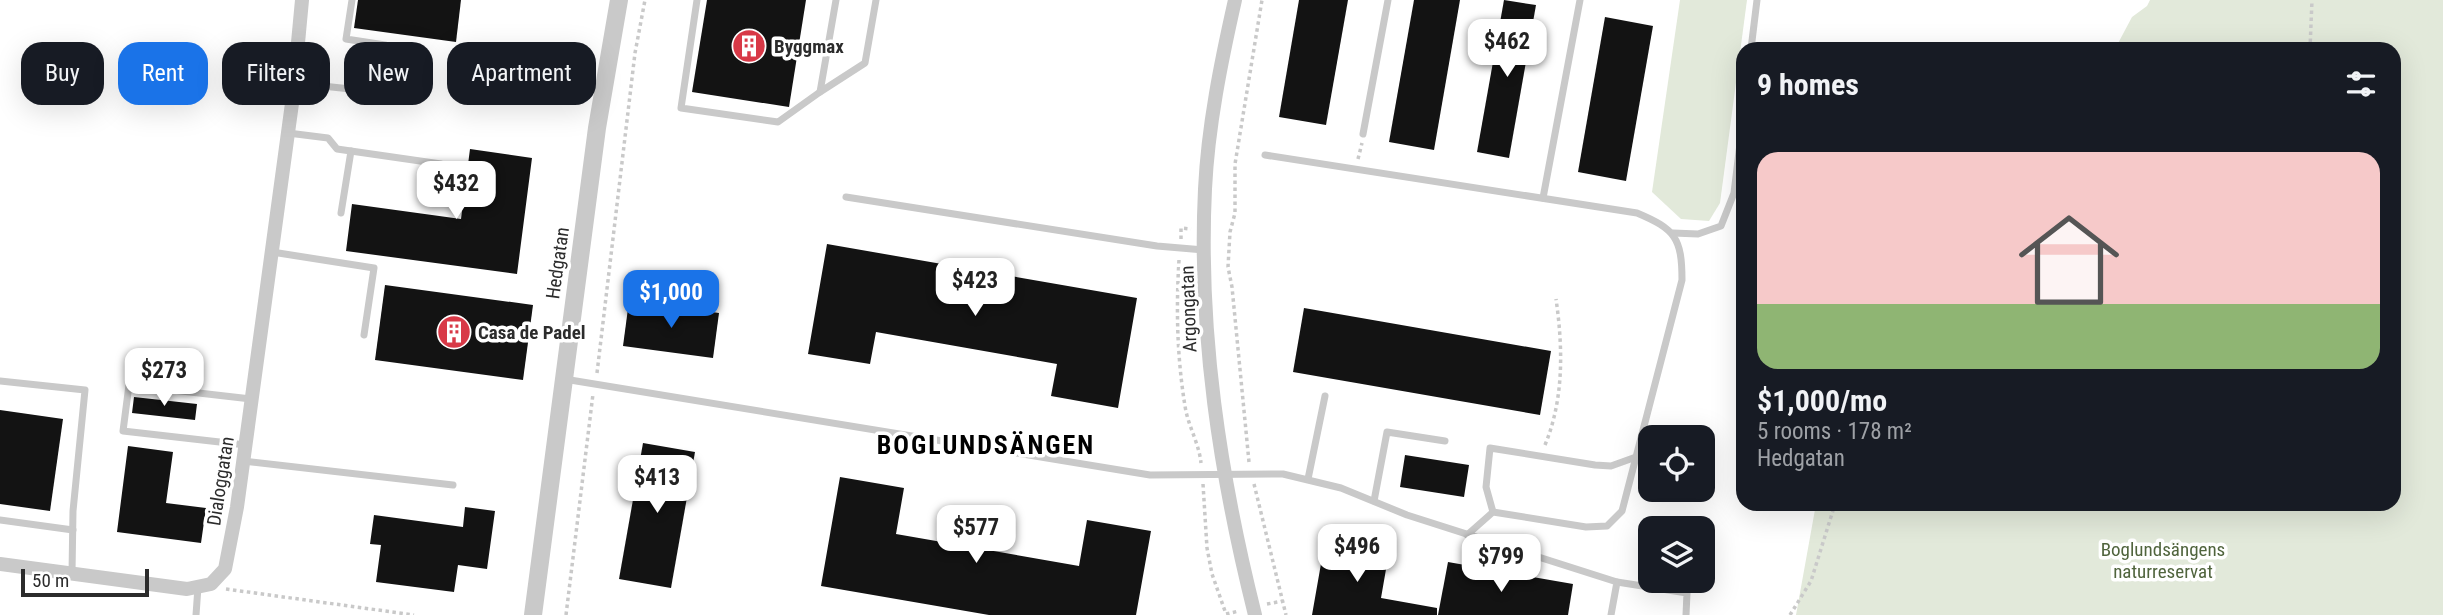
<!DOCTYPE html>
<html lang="en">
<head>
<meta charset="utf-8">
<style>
  :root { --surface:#171b24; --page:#242831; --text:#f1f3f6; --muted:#9ea1a6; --line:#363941; --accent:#1a73e8 }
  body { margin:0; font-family:"Roboto Condensed",sans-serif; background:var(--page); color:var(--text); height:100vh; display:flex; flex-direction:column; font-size:26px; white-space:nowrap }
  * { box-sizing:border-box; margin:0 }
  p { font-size:23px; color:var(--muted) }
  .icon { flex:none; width:38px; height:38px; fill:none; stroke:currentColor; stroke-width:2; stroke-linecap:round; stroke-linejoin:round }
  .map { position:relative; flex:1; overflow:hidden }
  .drawer { position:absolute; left:1736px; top:42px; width:665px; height:469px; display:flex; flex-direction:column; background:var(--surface); border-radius:21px; box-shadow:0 7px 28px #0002 }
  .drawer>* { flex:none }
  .banner { position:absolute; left:21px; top:42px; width:665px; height:63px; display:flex; gap:14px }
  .buttons { position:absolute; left:1638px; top:425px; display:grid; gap:14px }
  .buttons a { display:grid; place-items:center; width:77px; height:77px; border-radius:14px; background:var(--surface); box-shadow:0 7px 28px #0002; font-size:35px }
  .scale { position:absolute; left:21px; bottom:18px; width:128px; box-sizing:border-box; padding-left:7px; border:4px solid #2c2c2c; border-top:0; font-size:19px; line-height:24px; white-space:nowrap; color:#2c2c2c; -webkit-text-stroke:5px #fff; paint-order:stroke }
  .price { position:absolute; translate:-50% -60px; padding:0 16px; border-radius:14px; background:#fff; color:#222; font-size:23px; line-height:46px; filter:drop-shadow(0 2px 4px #0008) }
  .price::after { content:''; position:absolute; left:50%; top:42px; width:21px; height:16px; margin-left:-10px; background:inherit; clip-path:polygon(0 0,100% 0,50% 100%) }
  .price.current { background:var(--accent); color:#fff }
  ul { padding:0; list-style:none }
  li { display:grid; align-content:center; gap:14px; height:371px; padding:0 21px }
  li+li { border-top:2px solid var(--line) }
  li span { display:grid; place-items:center; height:217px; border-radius:21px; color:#555 }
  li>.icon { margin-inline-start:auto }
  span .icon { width:126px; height:126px; fill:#fffc; stroke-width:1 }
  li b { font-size:30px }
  h2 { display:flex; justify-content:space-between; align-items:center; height:84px; padding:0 21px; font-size:30px }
  .pill { padding:0 24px; border-radius:21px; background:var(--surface); box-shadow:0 7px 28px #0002; font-size:24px; line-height:63px }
  .pill.current { background:var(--accent); color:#fff }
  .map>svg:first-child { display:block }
</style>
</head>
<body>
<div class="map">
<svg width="2443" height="615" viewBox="0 0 2443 615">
  <rect width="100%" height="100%" fill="#fff"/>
  <!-- green -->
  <g fill="#e2e9da">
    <polygon points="1680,0 1747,0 1720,203 1709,221 1681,219 1652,192"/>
    <polygon points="2150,0 2443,0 2443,615 1796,615 1816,504 2394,504 2394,49 2115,49 2132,17 2147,6"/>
  </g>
  <!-- building -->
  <g fill="#131313">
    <polygon points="358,0 461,0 456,42 354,28"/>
    <polygon points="707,0 806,0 789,107 692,92"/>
    <polygon points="1299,0 1348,0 1326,125 1279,117"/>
    <polygon points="1414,0 1460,0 1434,150 1389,142"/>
    <polygon points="1504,0 1536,5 1509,158 1477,152"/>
    <polygon points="1605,17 1653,26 1626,181 1578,172"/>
    <polygon points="470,149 532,158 517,274 346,251 352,204 461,219"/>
    <polygon points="827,244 1137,298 1118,408 1051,396 1057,364 876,332 870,364 808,354"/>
    <polygon points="385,285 533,305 523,380 375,360"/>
    <polygon points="629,301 719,313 713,358 623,346"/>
    <polygon points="1304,308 1551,351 1540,415 1293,372"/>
    <polygon points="134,397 197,404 195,420 132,413"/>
    <polygon points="0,410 63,419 50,511 0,504"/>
    <polygon points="643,443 695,452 671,588 619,579"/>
    <polygon points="128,446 173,452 166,503 206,508 201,543 117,532"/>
    <polygon points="1405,455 1469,465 1464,497 1400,487"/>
    <polygon points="840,477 904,488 896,534 1079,566 1087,520 1151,531 1136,615 989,615 821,586"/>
    <polygon points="465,507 495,511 487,569 458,565 454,592 376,582 381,545 370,544 374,515 463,527"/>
    <polygon points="1325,541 1389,552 1381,598 1437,608 1437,615 1312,615"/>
    <polygon points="1448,562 1573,584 1568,615 1438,615"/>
  </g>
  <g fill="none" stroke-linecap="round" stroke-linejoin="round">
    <!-- path -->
    <g stroke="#c9c9c9" stroke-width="3.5" stroke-dasharray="3.5 3.5" stroke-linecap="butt">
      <polyline points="2310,49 2312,0"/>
      <polyline points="1358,159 1362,143"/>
      <polyline points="1181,239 1181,228 1191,229"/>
      <path d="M 1179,260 C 1176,309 1177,357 1185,406 C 1188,426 1199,443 1201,463"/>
      <polyline points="597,373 635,53 645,0"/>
      <path d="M 1545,445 C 1564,399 1563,348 1556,299"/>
      <polyline points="1249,462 1232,287 1228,267 1230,232 1235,213 1235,164 1262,0"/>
      <polyline points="1203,484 1207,548 1212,574 1226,614 1239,611"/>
      <polyline points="1254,484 1286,615"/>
      <polyline points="226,589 414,615"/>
      <polyline points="1267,604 1283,601"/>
      <polyline points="566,615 593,394"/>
      <polyline points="1790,615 1811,581 1835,504"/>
    </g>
    <!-- service -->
    <g stroke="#c9c9c9" stroke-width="7">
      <polyline points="697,0 681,108 778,122 820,92 836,0"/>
      <polyline points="1751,49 1757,0"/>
      <polyline points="294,83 379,92 385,45 346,39 352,0"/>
      <polyline points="820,92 865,63 876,0"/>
      <polyline points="288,133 328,138 337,149 441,164"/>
      <polyline points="1363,134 1388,0"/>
      <path d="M 1265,155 L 1637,213 C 1675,229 1682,238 1682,280 L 1622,511 L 1607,526 L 1586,527 L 1493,512 L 1467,535"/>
      <polyline points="846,197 1157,246 1204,250"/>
      <polyline points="1543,198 1580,0"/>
      <polyline points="341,213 351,151"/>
      <polyline points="1673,233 1698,234 1721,226 1734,193 1743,119"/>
      <polyline points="272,252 374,268 364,335"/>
      <polyline points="564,379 1150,475 1283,474 1341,488 1407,515 1617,582 1611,615"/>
      <polyline points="0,381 85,390 73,511 72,573"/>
      <polyline points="246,445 123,431 129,385 251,399"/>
      <polyline points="243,461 453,485"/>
      <polyline points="1308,479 1325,396"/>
      <polyline points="1374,501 1387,432 1445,441"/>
      <polyline points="1493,512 1486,487 1490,448 1595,465 1611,466 1636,457"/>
      <polyline points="0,520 73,530"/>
      <polyline points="1617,582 1687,593 1686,615"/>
      <polyline points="196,615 198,587"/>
    </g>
    <!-- minor -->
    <g stroke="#c9c9c9" stroke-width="14">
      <path d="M 1235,0 C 1221,62 1208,126 1205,189 C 1198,333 1220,475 1255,615"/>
      <polyline points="0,564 187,589 211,584 225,569 237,507 293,96 302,0"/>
    </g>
    <!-- tertiary -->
    <polyline stroke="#c9c9c9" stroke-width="18" points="533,615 597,128 619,0"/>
  </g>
  <!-- icons -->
  <defs>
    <g id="building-disc" transform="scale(1.75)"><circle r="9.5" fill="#d83947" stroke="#fff"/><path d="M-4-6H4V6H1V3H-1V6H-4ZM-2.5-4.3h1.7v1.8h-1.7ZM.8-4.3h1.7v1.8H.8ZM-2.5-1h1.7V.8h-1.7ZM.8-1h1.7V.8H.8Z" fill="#fff"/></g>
  </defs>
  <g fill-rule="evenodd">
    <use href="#building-disc" x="749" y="46"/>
    <use href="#building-disc" x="454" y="332"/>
  </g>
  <g text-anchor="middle" stroke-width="7" stroke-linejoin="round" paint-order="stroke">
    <!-- poi labels -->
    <g font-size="19" font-weight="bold" fill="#2c2c2c" stroke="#fff" text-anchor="start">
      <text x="774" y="53">Byggmax</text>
      <text x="478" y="339">Casa de Padel</text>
    </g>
    <!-- street labels -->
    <g font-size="19" fill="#2c2c2c" stroke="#fff">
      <text transform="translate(557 263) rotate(-82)" y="7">Hedgatan</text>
      <text transform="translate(1188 309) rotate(-92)" y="7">Argongatan</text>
      <text transform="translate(220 481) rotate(-81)" y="7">Dialoggatan</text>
    </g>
    <!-- park labels -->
    <g font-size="19" fill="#50643d" stroke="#fff">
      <text x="2163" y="556">Boglundsängens<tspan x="2163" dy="22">naturreservat</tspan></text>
    </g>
    <!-- district labels -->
    <g font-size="26" font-weight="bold" letter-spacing="2" fill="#000" stroke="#fff">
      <text x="986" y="454">BOGLUNDSÄNGEN</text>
    </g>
  </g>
</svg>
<div class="buttons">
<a><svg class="icon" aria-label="locate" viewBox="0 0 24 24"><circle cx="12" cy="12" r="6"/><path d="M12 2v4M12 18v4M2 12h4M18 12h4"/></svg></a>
<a><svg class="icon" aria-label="layers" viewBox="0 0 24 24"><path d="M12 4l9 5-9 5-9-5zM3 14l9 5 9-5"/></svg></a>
</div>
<div class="scale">50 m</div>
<b class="price" style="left:1507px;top:79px">$462</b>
<b class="price" style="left:456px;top:221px">$432</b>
<b class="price" style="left:975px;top:318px">$423</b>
<b class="price current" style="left:671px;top:330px">$1,000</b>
<b class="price" style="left:164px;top:408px">$273</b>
<b class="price" style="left:657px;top:515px">$413</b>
<b class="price" style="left:976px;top:565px">$577</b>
<b class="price" style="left:1357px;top:584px">$496</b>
<b class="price" style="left:1501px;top:594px">$799</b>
<div class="banner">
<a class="pill">Buy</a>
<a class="pill current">Rent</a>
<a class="pill">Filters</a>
<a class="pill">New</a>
<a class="pill">Apartment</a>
</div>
<section class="drawer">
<h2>9 homes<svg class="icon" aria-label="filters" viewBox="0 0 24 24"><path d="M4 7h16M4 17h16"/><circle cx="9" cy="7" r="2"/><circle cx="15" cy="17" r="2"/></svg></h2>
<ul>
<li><span style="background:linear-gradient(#f6c9c9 70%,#8fb573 0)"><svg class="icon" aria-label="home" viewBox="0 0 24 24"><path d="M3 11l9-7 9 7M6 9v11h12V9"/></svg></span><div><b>$1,000/mo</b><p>5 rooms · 178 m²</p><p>Hedgatan</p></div></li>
</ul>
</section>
</div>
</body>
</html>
